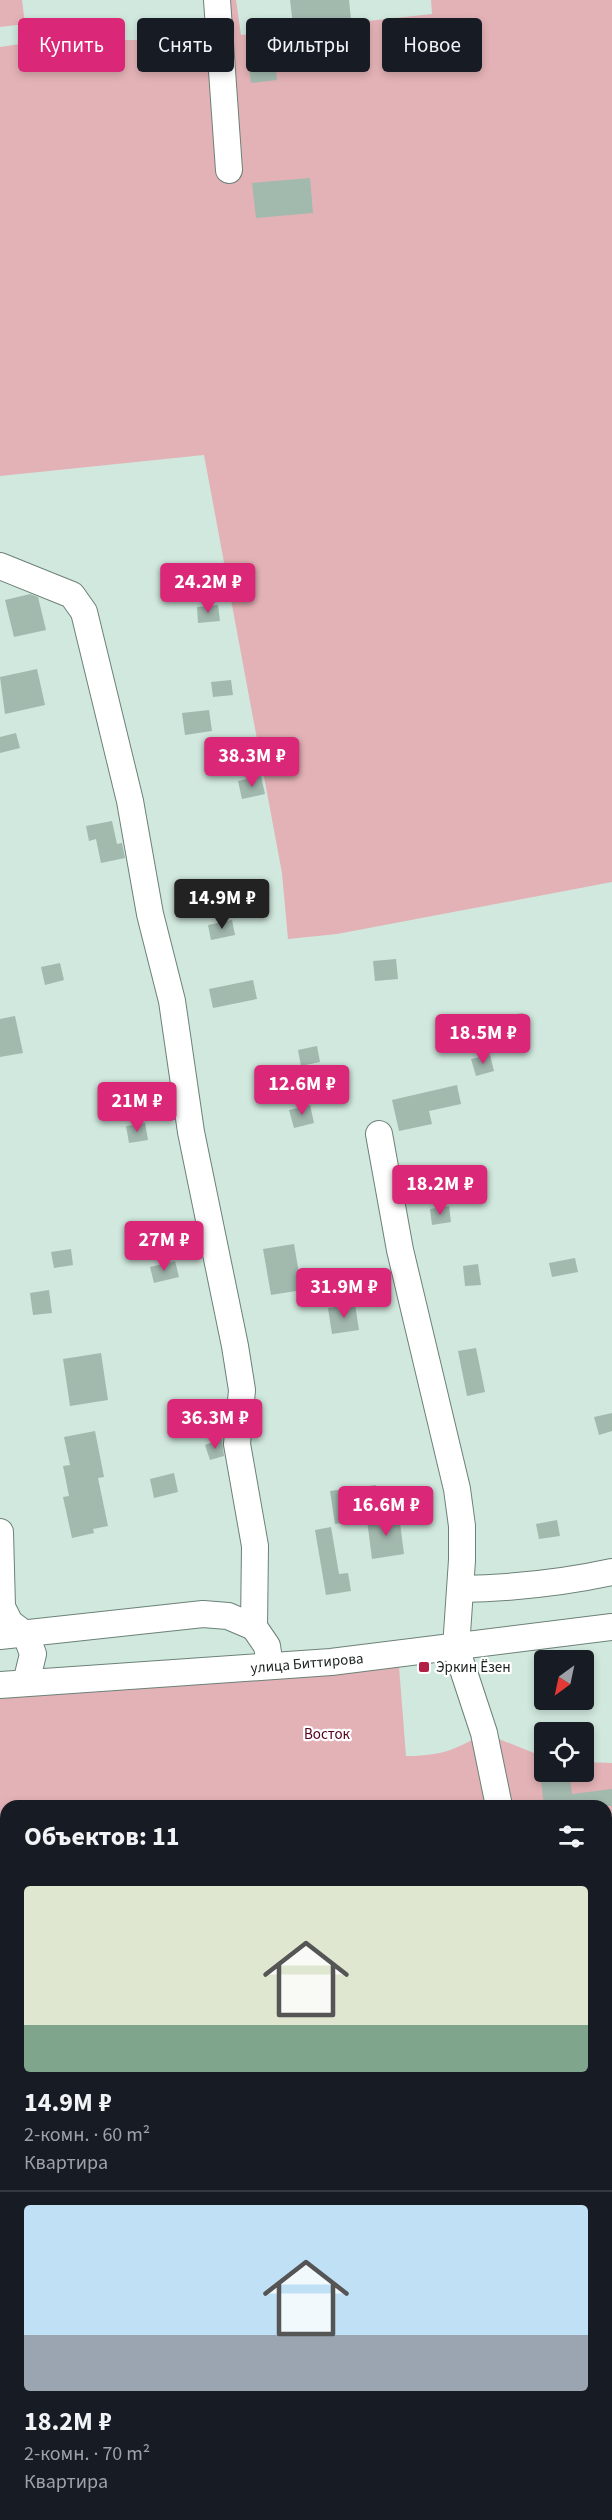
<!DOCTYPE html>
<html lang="ru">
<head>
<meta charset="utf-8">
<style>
  :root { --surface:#171b24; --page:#20242c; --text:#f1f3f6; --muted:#9ea1a6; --line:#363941; --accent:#db2777 }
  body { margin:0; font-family:"Source Sans 3",sans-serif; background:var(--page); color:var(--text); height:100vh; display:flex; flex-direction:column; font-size:22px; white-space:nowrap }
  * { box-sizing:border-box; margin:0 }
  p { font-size:20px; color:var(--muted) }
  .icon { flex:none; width:33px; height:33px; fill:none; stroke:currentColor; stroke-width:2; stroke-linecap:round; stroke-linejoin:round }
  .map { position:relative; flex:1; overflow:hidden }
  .sheet { position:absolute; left:0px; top:1800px; width:612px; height:720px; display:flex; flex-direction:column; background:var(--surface); border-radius:18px 18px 0 0; box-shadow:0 3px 9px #0003 }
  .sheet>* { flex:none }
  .guide { position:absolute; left:18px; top:18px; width:576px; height:54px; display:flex; gap:12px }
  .needle { width:39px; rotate:213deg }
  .fabs { position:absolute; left:534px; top:1650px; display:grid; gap:12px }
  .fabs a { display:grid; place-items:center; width:60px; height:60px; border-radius:6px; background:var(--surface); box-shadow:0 3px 9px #0003; font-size:30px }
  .price { position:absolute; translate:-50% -51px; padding:0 14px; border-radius:6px; background:var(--accent); color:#fff; font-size:20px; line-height:39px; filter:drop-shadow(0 2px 3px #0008) }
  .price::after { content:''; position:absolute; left:50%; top:36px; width:18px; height:14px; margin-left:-9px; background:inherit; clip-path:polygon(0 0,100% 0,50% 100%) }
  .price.on { background:#222; color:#fff }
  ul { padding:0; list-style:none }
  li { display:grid; align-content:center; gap:12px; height:318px; padding:0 24px }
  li+li { border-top:2px solid var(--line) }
  li span { display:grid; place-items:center; height:186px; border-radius:6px; color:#555 }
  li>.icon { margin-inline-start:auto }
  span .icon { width:108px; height:108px; fill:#fffc; stroke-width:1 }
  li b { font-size:26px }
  h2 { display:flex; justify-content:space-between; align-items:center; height:72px; padding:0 24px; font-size:26px }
  .tag { padding:0 21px; border-radius:6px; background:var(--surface); box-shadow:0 3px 9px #0003; font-size:21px; line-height:54px }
  .tag.on { background:var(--accent); color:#fff }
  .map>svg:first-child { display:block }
</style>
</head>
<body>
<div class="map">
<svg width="612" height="2520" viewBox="0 0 612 2520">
  <rect width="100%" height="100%" fill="#d0e8dd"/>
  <!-- green -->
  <g fill="#e3b2b6" fill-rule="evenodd">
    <polygon points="0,0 22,0 25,24 0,27"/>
    <polygon points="217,0 236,0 241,35 432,14 431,0 612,0 612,882 337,934 288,939 282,873 204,455 0,476 0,47 41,41 219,39"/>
    <path d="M 398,1654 L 406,1756 C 440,1756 456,1750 484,1733 L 544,1757 L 544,1772 L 584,1772 L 584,1762 L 612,1763 L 612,2520 L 0,2520 L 0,1685 ZM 6,1806 L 606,1806 L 606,2514 L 6,2514 Z"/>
  </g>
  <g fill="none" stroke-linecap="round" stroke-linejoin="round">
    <!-- stream -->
    <g stroke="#d08890" stroke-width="6">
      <polyline points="606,1930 612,1929"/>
      <polyline points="0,2029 6,2024"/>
    </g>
  </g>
  <!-- building -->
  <g fill="#a2b9ae">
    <polygon points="290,0 349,0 351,19 293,25"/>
    <polygon points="275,60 277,80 251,83 248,62"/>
    <polygon points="310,178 313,213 256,218 252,183"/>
    <polygon points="30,594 38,597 46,630 14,637 5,600"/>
    <polygon points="218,605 220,621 198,623 197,607"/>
    <polygon points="37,669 45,705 5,714 0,677"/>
    <polygon points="231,680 233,695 213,697 211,682"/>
    <polygon points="209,710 212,731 185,735 182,713"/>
    <polygon points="16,733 20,748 0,753 0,737"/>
    <polygon points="261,776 265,794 242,799 238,781"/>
    <polygon points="112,821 117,844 122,843 125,858 101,863 96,839 89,841 86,826"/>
    <polygon points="232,920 235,935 211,940 208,925"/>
    <polygon points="396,959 398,979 375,981 373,961"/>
    <polygon points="60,963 64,980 45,985 41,967"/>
    <polygon points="253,980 257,999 213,1008 209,989"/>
    <polygon points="523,1013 526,1027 505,1031 503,1016"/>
    <polygon points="15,1016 23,1053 0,1057 0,1019"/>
    <polygon points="317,1046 320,1062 301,1066 298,1050"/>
    <polygon points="490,1055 494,1071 476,1076 471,1059"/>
    <polygon points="457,1085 461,1104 429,1111 432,1124 399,1131 392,1100"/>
    <polygon points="310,1105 314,1123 294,1128 289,1110"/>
    <polygon points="145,1123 148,1140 129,1143 126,1126"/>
    <polygon points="449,1206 451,1222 432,1225 430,1209"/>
    <polygon points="294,1244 302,1290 271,1295 263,1249"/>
    <polygon points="71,1249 73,1265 54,1268 51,1252"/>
    <polygon points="575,1258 578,1272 552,1277 549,1263"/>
    <polygon points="175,1261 179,1277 154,1283 150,1267"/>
    <polygon points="478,1264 481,1285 465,1286 463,1266"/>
    <polygon points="49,1290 52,1313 33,1315 30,1293"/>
    <polygon points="355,1304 359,1330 332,1334 328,1308"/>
    <polygon points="476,1348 485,1392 467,1396 458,1351"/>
    <polygon points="101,1353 108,1400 70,1406 63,1359"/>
    <polygon points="612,1413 612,1431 599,1435 594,1417"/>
    <polygon points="95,1431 104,1477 98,1478 108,1526 93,1529 94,1533 72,1538 63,1497 69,1496 63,1466 70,1465 64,1437"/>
    <polygon points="222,1439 224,1456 210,1460 205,1445"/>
    <polygon points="174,1473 178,1492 154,1498 150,1479"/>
    <polygon points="376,1485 380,1517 335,1524 330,1491"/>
    <polygon points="399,1515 404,1554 372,1559 367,1520"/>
    <polygon points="557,1520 560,1536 539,1539 536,1524"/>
    <polygon points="331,1527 339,1574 348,1573 351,1591 326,1595 315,1530"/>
    <polygon points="570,1778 572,1794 612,1789 612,1806 544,1806 541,1781"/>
  </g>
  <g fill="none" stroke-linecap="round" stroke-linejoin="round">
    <!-- minor casing -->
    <g stroke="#6c8177" stroke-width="28">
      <g id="minor">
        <polyline points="217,0 229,170"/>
        <polyline points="0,566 72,595 84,612 130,801 150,914 172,1001 191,1132 235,1346 242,1390 237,1444 255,1546 254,1627 267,1646 270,1666"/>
        <polyline points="379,1134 400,1250 457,1489 462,1526 462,1560 456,1648 484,1733 499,1806"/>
        <polyline points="0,1532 2,1607 10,1623 26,1635 33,1654 26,1683"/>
        <path d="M 461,1589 C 512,1588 562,1583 612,1572"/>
        <polyline points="0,1636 203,1614 228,1616 254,1627"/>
        <polyline points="0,1685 331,1662 612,1627"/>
        <polyline points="606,2010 612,2010"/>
        <polyline points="0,2138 6,2135"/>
        <polyline points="606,2174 612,2172"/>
        <polyline points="0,2339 6,2337"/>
        <polyline points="606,2378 612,2377"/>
        <polyline points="0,2518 14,2514"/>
      </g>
    </g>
    <!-- minor -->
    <use href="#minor" stroke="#fff" stroke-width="26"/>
  </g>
  <!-- markers -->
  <rect fill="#b22046" stroke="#fff" stroke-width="2" x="418" y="1661" width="12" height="12" rx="3"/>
  <g text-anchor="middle" stroke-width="4.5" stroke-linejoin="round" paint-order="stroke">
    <!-- street labels -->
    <g font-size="15" fill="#1a221e" stroke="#fff">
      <text transform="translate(307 1663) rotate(-5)" y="5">улица Биттирова</text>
    </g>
    <!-- poi labels -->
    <g font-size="15" fill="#1a221e" stroke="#fff" text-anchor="start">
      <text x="436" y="1672">Эркин Ёзен</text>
    </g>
    <!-- park labels -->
    <g font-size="15" fill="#57001a" stroke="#fff">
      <text x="327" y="1739">Восток</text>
    </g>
  </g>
</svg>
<div class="fabs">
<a><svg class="needle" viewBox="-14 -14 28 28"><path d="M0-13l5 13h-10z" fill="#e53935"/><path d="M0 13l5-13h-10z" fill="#9ea1a6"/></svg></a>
<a><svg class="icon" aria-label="locate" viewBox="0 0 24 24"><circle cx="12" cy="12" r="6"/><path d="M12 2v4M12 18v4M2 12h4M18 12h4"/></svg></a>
</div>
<b class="price" style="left:208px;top:614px">24.2M ₽</b>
<b class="price" style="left:252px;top:788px">38.3M ₽</b>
<b class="price on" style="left:222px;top:930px">14.9M ₽</b>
<b class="price" style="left:483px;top:1065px">18.5M ₽</b>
<b class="price" style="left:302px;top:1116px">12.6M ₽</b>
<b class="price" style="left:137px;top:1133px">21M ₽</b>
<b class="price" style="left:440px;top:1216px">18.2M ₽</b>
<b class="price" style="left:164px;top:1272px">27M ₽</b>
<b class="price" style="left:344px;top:1319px">31.9M ₽</b>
<b class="price" style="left:215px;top:1450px">36.3M ₽</b>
<b class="price" style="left:386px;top:1537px">16.6M ₽</b>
<div class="guide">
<a class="tag on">Купить</a>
<a class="tag">Снять</a>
<a class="tag">Фильтры</a>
<a class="tag">Новое</a>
</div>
<section class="sheet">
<h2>Объектов: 11<svg class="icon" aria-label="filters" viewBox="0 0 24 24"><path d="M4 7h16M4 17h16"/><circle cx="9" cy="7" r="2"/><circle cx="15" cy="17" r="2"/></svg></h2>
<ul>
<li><span style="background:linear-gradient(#dfe7d0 75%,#7fa58c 0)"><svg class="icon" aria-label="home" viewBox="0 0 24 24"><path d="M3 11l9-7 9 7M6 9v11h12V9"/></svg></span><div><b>14.9M ₽</b><p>2-комн. · 60 m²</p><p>Квартира</p></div></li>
<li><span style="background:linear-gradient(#bfe0f5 70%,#9aa5b1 0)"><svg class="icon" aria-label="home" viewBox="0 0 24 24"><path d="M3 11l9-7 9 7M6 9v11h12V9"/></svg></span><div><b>18.2M ₽</b><p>2-комн. · 70 m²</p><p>Квартира</p></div></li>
</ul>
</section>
</div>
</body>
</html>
